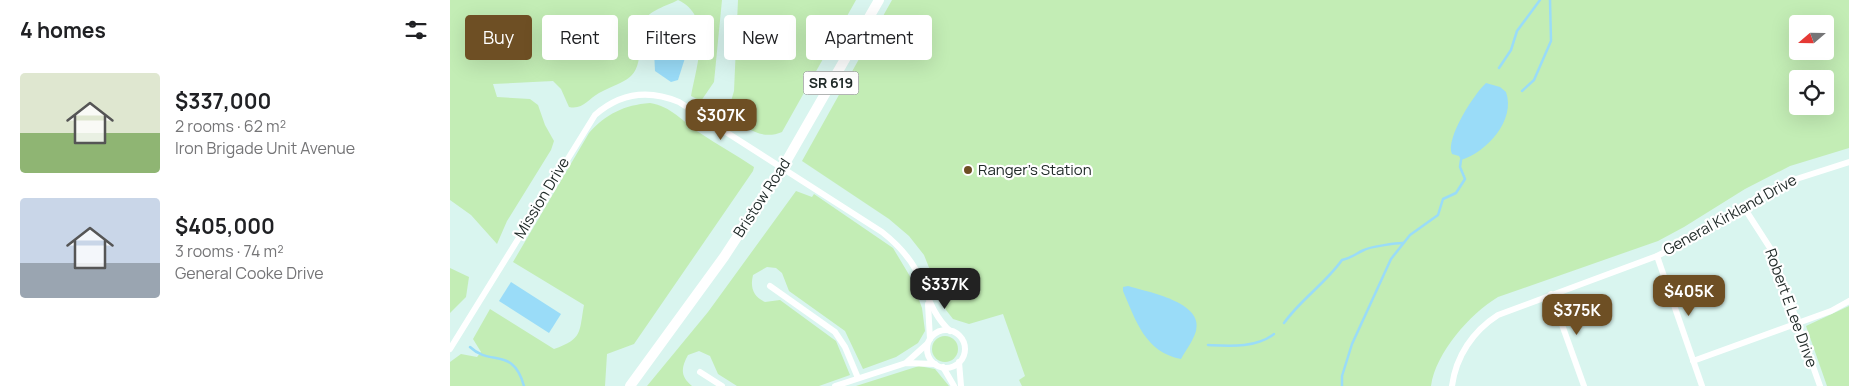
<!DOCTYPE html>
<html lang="en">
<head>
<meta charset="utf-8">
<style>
  :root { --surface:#fff; --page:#f2f2f2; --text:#202124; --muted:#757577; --accent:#6e4f24 }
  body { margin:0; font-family:Manrope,sans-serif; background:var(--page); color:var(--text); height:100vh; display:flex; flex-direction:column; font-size:19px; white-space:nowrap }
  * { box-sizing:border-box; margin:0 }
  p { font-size:16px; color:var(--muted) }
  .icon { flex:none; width:28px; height:28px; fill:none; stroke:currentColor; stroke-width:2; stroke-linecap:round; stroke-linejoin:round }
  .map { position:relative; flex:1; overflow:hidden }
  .side { display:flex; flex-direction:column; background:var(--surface); width:450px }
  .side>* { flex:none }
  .guide { position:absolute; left:15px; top:15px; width:475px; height:45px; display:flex; gap:10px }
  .needle { width:32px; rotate:250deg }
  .buttons { position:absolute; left:1339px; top:15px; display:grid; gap:10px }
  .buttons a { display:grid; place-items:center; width:45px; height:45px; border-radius:5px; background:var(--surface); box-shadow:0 5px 20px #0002; font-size:25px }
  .price { position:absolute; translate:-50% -42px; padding:0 11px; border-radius:10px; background:var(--accent); color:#fff; font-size:16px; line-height:32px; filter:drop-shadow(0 1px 2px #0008) }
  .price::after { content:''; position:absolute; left:50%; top:30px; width:15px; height:11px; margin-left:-8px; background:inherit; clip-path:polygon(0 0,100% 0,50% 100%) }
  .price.current { background:#222; color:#fff }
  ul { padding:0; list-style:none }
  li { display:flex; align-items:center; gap:15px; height:125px; padding:0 20px }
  li span { display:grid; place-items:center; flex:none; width:140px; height:100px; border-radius:5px; color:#555 }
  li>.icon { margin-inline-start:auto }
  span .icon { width:60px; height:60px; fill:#fffc; stroke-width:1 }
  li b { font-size:21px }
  h2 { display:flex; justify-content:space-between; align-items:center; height:60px; padding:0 20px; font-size:21px }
  .pill { padding:0 18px; border-radius:5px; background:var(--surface); box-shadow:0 5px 20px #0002; font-size:18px; line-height:45px }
  .pill.current { background:var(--accent); color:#fff }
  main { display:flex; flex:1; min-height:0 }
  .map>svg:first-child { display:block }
</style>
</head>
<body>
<main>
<section class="side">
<h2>4 homes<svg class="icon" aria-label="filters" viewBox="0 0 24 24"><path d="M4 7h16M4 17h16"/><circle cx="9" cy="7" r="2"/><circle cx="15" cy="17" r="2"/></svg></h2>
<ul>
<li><span style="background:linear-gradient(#dfe7d0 60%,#8fb573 0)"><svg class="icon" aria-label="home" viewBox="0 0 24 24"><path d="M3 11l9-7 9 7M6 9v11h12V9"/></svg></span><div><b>$337,000</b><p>2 rooms · 62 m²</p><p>Iron Brigade Unit Avenue</p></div></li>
<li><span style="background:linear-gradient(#c9d6e8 65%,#9aa5b1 0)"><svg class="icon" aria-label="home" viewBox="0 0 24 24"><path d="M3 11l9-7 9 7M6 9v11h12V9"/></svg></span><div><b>$405,000</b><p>3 rooms · 74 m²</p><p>General Cooke Drive</p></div></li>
</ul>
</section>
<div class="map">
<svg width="1399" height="386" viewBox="0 0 1399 386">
  <rect width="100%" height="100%" fill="#d9f5ef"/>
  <!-- green -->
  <g fill="#c3edb5" fill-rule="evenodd">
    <path d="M 0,0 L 272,0 L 264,82 L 251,101 L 241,96 C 246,67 264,16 228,0 C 215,7 201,9 193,22 C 189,29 190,38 190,45 C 189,82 177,78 149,93 C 138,99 133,110 119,107 L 111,89 L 103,81 L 43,84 L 47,97 L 80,99 L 88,105 L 95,125 L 104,141 L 101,150 L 57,221 L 47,244 L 21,215 L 0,200 Z"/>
    <path d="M 288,0 L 406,0 L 332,132 C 311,141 296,127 277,115 L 284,91 Z"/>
    <path d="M 442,0 L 1399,0 L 1399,148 L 1340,166 L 1295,189 L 1234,227 L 1208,241 L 1048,297 C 1020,314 986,352 981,386 L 572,386 L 569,380 L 575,376 L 553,314 L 519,324 L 503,319 L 496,310 L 474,255 L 459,236 L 439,219 L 352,161 ZM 1348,24 L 1375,24 L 1375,51 L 1348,51 ZM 1348,79 L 1375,79 L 1375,106 L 1348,106 Z"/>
    <path d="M 200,103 C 221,106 233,122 250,133 C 268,145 286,155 304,167 L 303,171 L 184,344 L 157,354 L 155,386 L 0,386 L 0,362 L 11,354 L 27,357 L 31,352 L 23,339 L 40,309 L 104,349 C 133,339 129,332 134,305 L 63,262 L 139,133 C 156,114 174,105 200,103 Z"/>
    <path d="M 346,191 L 362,197 L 364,194 L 443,248 L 461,278 L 472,308 L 475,331 L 468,343 L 446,357 L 413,369 L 395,331 L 339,291 L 332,273 L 326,268 L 317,267 L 303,275 C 300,287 303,297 315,302 L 330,300 L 386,341 L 400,375 L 369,386 L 287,386 L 268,374 L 260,356 L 249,351 L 238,355 C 231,368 230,376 242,386 L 197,386 L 258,312 Z"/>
    <polygon points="0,268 19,277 16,297 0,313"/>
    <polygon points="1399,306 1399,386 1377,386 1356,326"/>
    <circle cx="495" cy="349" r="13"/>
    <polygon points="469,366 485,369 499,386 406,386"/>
  </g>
  <!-- water -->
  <g fill="#9adcf8">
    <polygon points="211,46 235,58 228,80 221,82 205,71 204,51"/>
    <path d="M 1036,83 L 1050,87 L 1056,92 C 1066,120 1037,152 1011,160 L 1009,156 L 1002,154 C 995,139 1024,94 1036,83 Z"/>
    <polygon points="61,282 111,314 99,333 49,301"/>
    <path d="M 678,286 C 698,292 754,302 746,331 C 743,341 736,350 731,359 C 695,352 686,321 673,291 L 673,287 Z"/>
  </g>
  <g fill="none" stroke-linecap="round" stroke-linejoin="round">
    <!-- stream -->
    <g stroke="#9adcf8" stroke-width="2.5">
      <polyline points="1049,68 1061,50 1067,31 1090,0"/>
      <polyline points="1072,91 1084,80 1101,41 1100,0"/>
      <path d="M 834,323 C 851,299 875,284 892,260 C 902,258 905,254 914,250 C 919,247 946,243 953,243"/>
      <path d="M 758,345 C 780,346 806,348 824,334"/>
      <path d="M 20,347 C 41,367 63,346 74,386"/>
      <polyline points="892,386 892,376 902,344 941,259 960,235 988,215 993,199 1006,193 1015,179 1010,167 1011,160"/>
    </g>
    <!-- street -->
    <g stroke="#fff" stroke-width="6">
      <polyline points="1293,206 1322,251 1370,386"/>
      <polyline points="1207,256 1252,386"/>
      <polyline points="320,286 385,332 395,347 408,378"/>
      <polyline points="1101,294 1134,386"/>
      <polyline points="478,304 480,339"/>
      <circle cx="496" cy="349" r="19"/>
      <path d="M 0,349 L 145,115 C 170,93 198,89 229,102 L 432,232 C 446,243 457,254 466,270 C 477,291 481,314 500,331"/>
      <polyline points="1243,361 1381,311 1399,301"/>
      <polyline points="457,362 477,344"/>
      <polyline points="509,362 511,386"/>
      <polyline points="493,367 504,386"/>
      <polyline points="250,372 272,386"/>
      <polyline points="385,386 456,363 485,364"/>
      <path d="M 1002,386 C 1006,356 1023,331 1048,315 L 1207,256 L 1247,236 L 1314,193 L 1337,182 L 1399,162"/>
    </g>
    <!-- primary -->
    <polyline stroke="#fff" stroke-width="10" points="180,386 274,257 333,167 429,0"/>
  </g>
  <!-- markers -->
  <circle fill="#6e4f24" stroke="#fff" stroke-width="2" cx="518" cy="170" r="5"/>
  <g text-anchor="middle" stroke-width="4.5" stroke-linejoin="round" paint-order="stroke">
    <!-- shield labels -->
    <rect fill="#fff" stroke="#646b69" stroke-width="1" x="353.5" y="71.5" width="55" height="23" rx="4"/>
    <g font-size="14" font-weight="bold" fill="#212b29">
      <text x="381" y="88">SR 619</text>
    </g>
    <!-- poi labels -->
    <g font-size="15" fill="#212b29" stroke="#fff" text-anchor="start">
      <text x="528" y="175">Ranger's Station</text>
    </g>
    <!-- street labels -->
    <g font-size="15" fill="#212b29" stroke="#fff">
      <text transform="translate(92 198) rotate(-59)" y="5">Mission Drive</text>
      <text transform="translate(312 198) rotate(-57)" y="5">Bristow Road</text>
      <text transform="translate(1280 215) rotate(-29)" y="5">General Kirkland Drive</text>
      <text transform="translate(1341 308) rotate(70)" y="5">Robert E Lee Drive</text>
    </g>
  </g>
</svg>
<div class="buttons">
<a><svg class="needle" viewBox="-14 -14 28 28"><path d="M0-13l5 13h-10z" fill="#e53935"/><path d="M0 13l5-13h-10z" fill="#757577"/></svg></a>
<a><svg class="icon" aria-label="locate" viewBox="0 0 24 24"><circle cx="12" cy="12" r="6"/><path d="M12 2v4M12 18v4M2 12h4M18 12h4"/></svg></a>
</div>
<b class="price" style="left:271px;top:141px">$307K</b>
<b class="price current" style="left:495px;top:310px">$337K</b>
<b class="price" style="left:1239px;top:317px">$405K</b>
<b class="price" style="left:1127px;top:336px">$375K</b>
<div class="guide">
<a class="pill current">Buy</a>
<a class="pill">Rent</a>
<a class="pill">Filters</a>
<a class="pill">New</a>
<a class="pill">Apartment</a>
</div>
</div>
</main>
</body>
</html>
